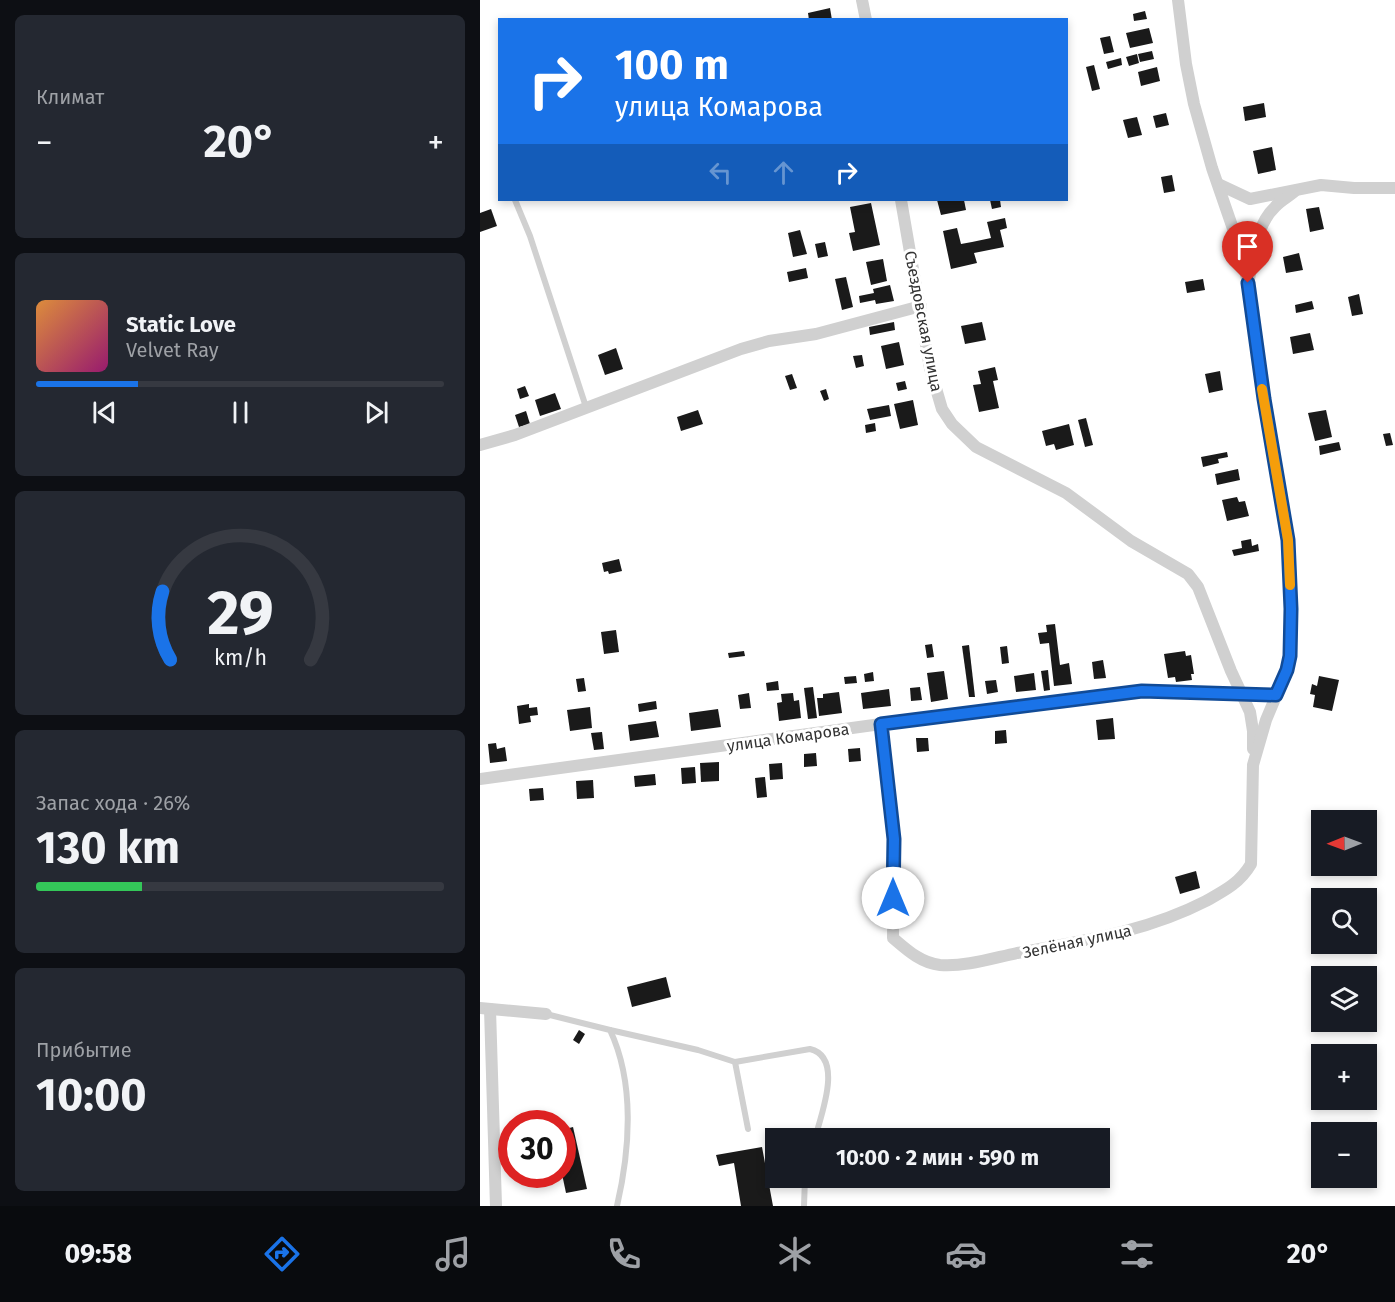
<!DOCTYPE html>
<html lang="ru">
<meta charset="utf-8">
<style>
body{margin:0;font-family:"Fira Sans",sans-serif;background:#242831;color:#f1f3f6;height:100vh;display:flex;flex-direction:column;font-size:22px;white-space:nowrap}
*{box-sizing:border-box;margin:0}
p{font-size:20px;color:#9ea1a6}
.icon{flex:none;width:33px;height:33px;fill:none;stroke:currentColor;stroke-width:2;stroke-linecap:round;stroke-linejoin:round}
.map{position:relative;flex:1;overflow:hidden}
.sheet{display:flex;flex-direction:column;gap:15px;padding:15px;background:#0d0f14;width:480px}
.sheet>*{flex:none}
.top-card{position:absolute;left:18px;top:18px;width:570px;height:183px;border-radius:0px;box-shadow:0 3px 9px #0003;background:#1a73e8;color:#fff;overflow:hidden}
.needle{width:39px;rotate:269deg}
.fabs{position:absolute;left:831px;top:810px;display:grid;gap:12px}
.fabs a{display:grid;place-items:center;width:66px;height:66px;border-radius:0px;background:#171b24;box-shadow:0 3px 9px #0003;font-size:30px}
.speed{position:absolute;left:18px;top:1110px;display:flex;gap:12px;font-size:30px;font-weight:700;text-align:center}
.speed>*{display:grid;place-content:center;width:78px;height:78px;border-radius:50%;background:#171b24;box-shadow:0 3px 9px #0003;line-height:1}
.speed .limit{border:9px solid #d22;background:#fff;color:#111}
.pin{position:absolute;display:grid;place-items:center;width:51px;height:51px;color:#fff;margin:-62px -26px;border-radius:50% 50% 50% 0;rotate:-45deg;box-shadow:0 0 6px #0007}
.pin .icon{rotate:45deg}
.me{position:absolute;width:66px;margin:-33px;rotate:0deg;stroke-linejoin:round;filter:drop-shadow(0 0 4px #0008)}
.turn{display:flex;align-items:center;gap:21px;height:126px;padding:0 18px;font-size:27px}
.turn .icon{width:78px;height:78px;stroke-width:2.5}
.turn b{display:block;font-size:42px;line-height:51px}
.lanes{display:flex;align-items:center;height:57px;padding:0 18px;background:#0003;justify-content:center;gap:30px;direction:ltr}
.lanes .off{opacity:.35}
.big{font-size:45px;font-weight:700;line-height:1.1}
.sheet .widget{flex:1;display:flex;flex-direction:column;justify-content:center;gap:9px;min-width:0;padding:0 21px;border-radius:9px;background:#242831}
.sheet .dial{align-items:center;gap:0}
.dial svg{height:156px;overflow:visible;fill:none;stroke:#363941;stroke-width:7;stroke-linecap:round;text-anchor:middle}
.dial text{fill:#f1f3f6;stroke:none}
.song{display:flex;align-items:center;gap:18px}
.cover{width:72px;height:72px;border-radius:9px;background:linear-gradient(135deg,hsl(30 70% 55%),hsl(320 70% 35%))}
.played{height:6px;border-radius:3px;background:linear-gradient(90deg,#1a73e8 25%,#363941 25%)}
.keys{display:flex;justify-content:space-around;direction:ltr}
.heat{display:flex;justify-content:space-between;align-items:center;font-size:33px;direction:ltr}
.charge{height:9px;border-radius:4px;background:linear-gradient(90deg,#34c759 26%,#363941 0)}
.trip{position:absolute;left:285px;top:1128px;width:345px;height:60px;border-radius:0px;background:#171b24;box-shadow:0 3px 9px #0003;font-weight:700;line-height:60px;text-align:center}
.tab-bar{display:flex;height:96px;justify-content:space-around;align-items:center;background:#090b0e;color:#9ea1a6}
.tab-bar .icon{width:42px;height:42px}
.tab-bar .selected{color:#1a73e8}
.tab-bar b{font-size:27px;color:#f1f3f6}
main{display:flex;flex:1;min-height:0}
.map>svg:first-child{display:block}
.building{fill:#1a1a1a}
.lines{fill:none;stroke-linecap:round;stroke-linejoin:round}
.lane{stroke:#d0d0d0;stroke-width:6}
.street{stroke:#d0d0d0;stroke-width:12}
.route-casing{stroke:#114b97;stroke-width:15}
.route{stroke:#1a73e8;stroke-width:10}
.slow{stroke:#f59e0b;stroke-width:10}
.labels{text-anchor:middle;stroke-width:6;stroke-linejoin:round;paint-order:stroke}
.street-label{font-size:16px;fill:#333;stroke:#fff}
</style>
<main>
<section class="sheet">
<div class="widget"><p>Климат</p>
<div class="heat"><a>−</a><b class="big">20°</b><a>+</a></div>
</div>
<div class="widget">
<div class="song"><i class="cover"></i><div><b>Static Love</b><p>Velvet Ray</p></div></div>
<div class="played"></div>
<div class="keys"><svg class="icon" aria-label="previous" viewBox="0 0 24 24"><path d="M18 5L8 12l10 7zM5 5v14"/></svg><svg class="icon" aria-label="pause" viewBox="0 0 24 24"><path d="M8 5v14M16 5v14"/></svg><svg class="icon" aria-label="next" viewBox="0 0 24 24"><path d="M6 5l10 7-10 7zM19 5v14"/></svg></div>
</div>
<div class="widget dial"><svg viewBox="0 0 100 80">
<path d="M14 69A42 42 0 1 1 86 69"/>
<path d="M14 69A42 42 0 0 1 10 34" stroke="#1a73e8"/>
<text x="50" y="56" font-size="32" font-weight="700">29</text>
<text x="50" y="72" font-size="11">km/h</text>
</svg></div>
<div class="widget"><p>Запас хода · 26%</p><b class="big">130 km</b><div class="charge"></div></div>
<div class="widget"><p>Прибытие</p><b class="big">10:00</b></div>
</section>
<div class="map">
<svg width="915" height="1206" viewBox="0 0 915 1206">
<rect width="100%" height="100%" fill="#fff"/>
<g class="building">
<path d="M350,8L352,20H329L328,13Z"/>
<path d="M665,11L667,19L654,21L653,14Z"/>
<path d="M669,28L673,43L650,48L646,33Z"/>
<path d="M630,36L634,52L624,54L620,38Z"/>
<path d="M672,51L674,59L660,62L658,54Z"/>
<path d="M657,54L659,63L649,66L646,57Z"/>
<path d="M641,58L642,65L628,69L626,62Z"/>
<path d="M614,65L620,89L612,91L606,67Z"/>
<path d="M677,67L680,81L661,86L658,72Z"/>
<path d="M784,103L786,117L765,121L763,107Z"/>
<path d="M686,113L689,125L676,128L673,116Z"/>
<path d="M657,117L662,135L648,138L643,120Z"/>
<path d="M792,147L796,170L778,174L773,151Z"/>
<path d="M692,175L695,191L684,193L681,177Z"/>
<path d="M457,200H484L486,210L461,215Z"/>
<path d="M510,200H520L521,207L512,209Z"/>
<path d="M391,203L400,245L373,251L369,233L375,232L370,207Z"/>
<path d="M839,207L844,229L830,232L826,209Z"/>
<path d="M11,209L17,226L0,232V213Z"/>
<path d="M525,218L527,228L520,230L524,247L494,253L497,263L471,269L463,231L477,228L481,244L492,242L511,238L507,222Z"/>
<path d="M320,230L327,254L313,257L308,233Z"/>
<path d="M345,242L348,256L338,258L335,244Z"/>
<path d="M819,253L823,270L806,273L803,257Z"/>
<path d="M403,259L407,281L391,285L386,262Z"/>
<path d="M326,268L328,278L309,282L307,272Z"/>
<path d="M366,277L373,307L362,310L355,279Z"/>
<path d="M723,279L725,290L707,293L705,282Z"/>
<path d="M410,285L414,301L396,304L395,300L380,303L379,296L394,293L393,289Z"/>
<path d="M879,294L883,314L872,316L868,297Z"/>
<path d="M832,301L834,309L816,313L815,305Z"/>
<path d="M414,322L415,330L390,335L389,327Z"/>
<path d="M502,322L506,340L485,344L481,326Z"/>
<path d="M830,333L834,350L813,354L810,337Z"/>
<path d="M419,342L424,365L406,369L401,346Z"/>
<path d="M136,348L143,369L125,375L118,355Z"/>
<path d="M382,355L384,366L376,368L373,356Z"/>
<path d="M515,367L518,380L513,381L519,408L499,412L493,385L501,384L498,371Z"/>
<path d="M740,371L743,390L729,393L725,374Z"/>
<path d="M312,374L317,388L310,390L305,376Z"/>
<path d="M425,381L427,389L418,391L416,383Z"/>
<path d="M45,386L49,396L40,399L37,389Z"/>
<path d="M346,389L349,399L344,401L340,391Z"/>
<path d="M75,393L81,409L60,416L55,400Z"/>
<path d="M433,400L438,425L420,429L414,404Z"/>
<path d="M409,405L411,416L390,420L387,409Z"/>
<path d="M218,410L223,424L201,431L197,417Z"/>
<path d="M846,410L852,437L835,441L828,413Z"/>
<path d="M46,411L50,424L39,427L35,415Z"/>
<path d="M606,418L613,445L605,447L598,420Z"/>
<path d="M395,423L396,431L386,433L385,425Z"/>
<path d="M589,424L594,445L576,450L574,444L566,446L562,431Z"/>
<path d="M910,433L913,445L906,446L903,434Z"/>
<path d="M859,442L861,450L840,455L839,446Z"/>
<path d="M747,452L748,457L738,459L739,463L723,467L721,457Z"/>
<path d="M758,469L760,480L737,485L735,474Z"/>
<path d="M757,497L759,502L765,501L769,516L747,521L742,500Z"/>
<path d="M771,539L772,546L778,544L779,551L754,556L752,550L762,548L761,541Z"/>
<path d="M139,559L142,571L129,574L128,571L124,572L122,563Z"/>
<path d="M575,624L580,665L589,663L592,684L574,686L569,643L560,644L558,633L567,632L566,625Z"/>
<path d="M136,630L139,652L124,654L121,632Z"/>
<path d="M452,644L454,657L447,658L445,645Z"/>
<path d="M489,645L495,697H489L482,646Z"/>
<path d="M527,646L529,663L522,664L520,647Z"/>
<path d="M264,651L265,656L249,658L248,653Z"/>
<path d="M705,651L706,656L711,655L714,674H711L712,680L696,682L695,677L688,678L684,654Z"/>
<path d="M623,660L626,678L614,679L612,662Z"/>
<path d="M568,670L570,690L564,691L561,671Z"/>
<path d="M464,671L468,699L451,702L447,673Z"/>
<path d="M393,672L394,681L385,682L384,674Z"/>
<path d="M554,673L556,690L536,692L534,676Z"/>
<path d="M376,676L377,683L365,684L364,677Z"/>
<path d="M839,676L859,680L852,711L833,707L835,695L830,694L832,684L837,686Z"/>
<path d="M104,678L106,691L98,692L96,679Z"/>
<path d="M516,680L518,692L507,694L505,681Z"/>
<path d="M298,681L299,690L287,691L286,683Z"/>
<path d="M333,687L337,718L328,719L324,688Z"/>
<path d="M440,687L442,700L431,701L430,688Z"/>
<path d="M409,689L411,706L383,709L381,693Z"/>
<path d="M359,692L362,713L339,716L337,698H343V694Z"/>
<path d="M269,693L271,708L260,709L258,695Z"/>
<path d="M313,693L314,701L319,700L321,718L299,721L297,703L302,702L301,694Z"/>
<path d="M176,701L177,709L159,712L158,704Z"/>
<path d="M49,704V708L57,707L58,715L50,716L51,722L39,724L37,706Z"/>
<path d="M110,707L112,728L90,731L87,710Z"/>
<path d="M238,709L241,727L211,731L209,713Z"/>
<path d="M633,718L635,739L618,740L616,720Z"/>
<path d="M176,721L179,737L150,741L148,725Z"/>
<path d="M526,730L527,743L515,744V731Z"/>
<path d="M122,732L124,749L114,750L111,733Z"/>
<path d="M436,738H448L449,751L437,752Z"/>
<path d="M16,743L17,749L25,747L27,761L10,763L8,744Z"/>
<path d="M380,748L381,761L369,762L368,749Z"/>
<path d="M336,753L337,766L324,767V754Z"/>
<path d="M239,762V781L221,782L220,763Z"/>
<path d="M302,763L303,779L290,780L289,764Z"/>
<path d="M215,767L216,783L202,784L201,768Z"/>
<path d="M175,774L176,785L155,787L154,776Z"/>
<path d="M285,777L287,797L277,798L275,778Z"/>
<path d="M113,780L114,798L97,799L96,781Z"/>
<path d="M63,788L64,800L50,801L49,789Z"/>
<path d="M716,871L720,888L700,894L695,877Z"/>
<path d="M186,977L191,997L152,1007L147,987Z"/>
<path d="M99,1030L105,1034L99,1044L93,1040Z"/>
<path d="M93,1127L107,1189L86,1193L82,1174V1130Z"/>
<path d="M282,1147L293,1206H261L254,1163L239,1166L236,1155Z"/>
</g>
<g class="lines">
<g class="lane">
<path d="M35,200L50,236L106,407"/>
<path d="M66,1014L130,1030C155,1083 150,1150 137,1206"/>
<path d="M130,1030L218,1050L255,1062L330,1049C364,1057 341,1115 335,1138"/>
<path d="M255,1062L268,1129"/>
<path d="M324,1206L325,1178"/>
</g>
<g class="street">
<path d="M382,0L386,20"/>
<path d="M738,184L770,199L841,185L874,188H915"/>
<path d="M421,200L450,368L462,409L472,424L496,447L586,493L651,541L708,574L718,587L751,671L770,712L773,731V749"/>
<path d="M769,279C774,255 776,225 795,207C800,201 808,197 814,192"/>
<path d="M0,445L35,435L261,349L289,341L336,334L441,306"/>
<path d="M401,724L414,839L413,938C427,950 441,963 460,965C485,967 513,958 537,953C602,941 666,932 726,901C744,891 760,883 771,864L773,765L786,720L807,670L810,656L811,610L808,540L784,399L768,283L760,249L732,168L714,104L706,64L698,0"/>
<path d="M0,779L401,724L662,691L796,695"/>
<path d="M0,1008L66,1014"/>
<path d="M10,1009L16,1206"/>
</g>
</g>
<g class="lines">
<defs>
<path id="route" d="M413,898L414,839L401,724L662,691L796,695L807,670L810,656L811,609L808,540L784,399L768,283"/>
</defs>
<use href="#route" class="route-casing"/>
<use href="#route" class="route"/>
<path class="slow" d="M782,389L808,540L810,585"/>
</g>
<g class="labels">
<g class="street-label">
<text transform="translate(444 321) rotate(79)" y="6">Съездовская улица</text>
<text transform="translate(308 737) rotate(-8)" y="6">улица Комарова</text>
<text transform="translate(597 941) rotate(-12)" y="6">Зелёная улица</text>
</g>
</g>
</svg>
<div class="fabs">
<a><svg class="needle" viewBox="-14 -14 28 28"><path d="M0-13l5 13h-10z" fill="#e53935"/><path d="M0 13l5-13h-10z" fill="#9ea1a6"/></svg></a>
<a><svg class="icon" aria-label="search" viewBox="0 0 24 24"><circle cx="10" cy="10" r="6"/><path d="M15 15l6 6"/></svg></a>
<a><svg class="icon" aria-label="layers" viewBox="0 0 24 24"><path d="M12 4l9 5-9 5-9-5zM3 14l9 5 9-5"/></svg></a>
<a>+</a>
<a>−</a>
</div>
<div class="speed"><div class="limit">30</div></div>
<div class="pin" style="left:768px;top:283px;background:#d93025"><svg class="icon" aria-label="arrive" viewBox="0 0 24 24"><path d="M6 21V4h12l-3 4 3 4H6"/></svg></div>
<svg class="me" style="left:413px;top:898px" viewBox="-20 -20 40 40"><circle r="19" fill="#fff"/><path d="M0-13L10 11 0 6-10 11z" fill="#1a73e8"/></svg>
<div class="trip">10:00 · 2 мин · 590 m</div>
<div class="top-card">
<div class="turn"><svg class="icon" aria-label="right" viewBox="0 0 24 24"><path d="M7 20v-9h11M14 6l5 5-5 5"/></svg><div><b>100 m</b>улица Комарова</div></div>
<div class="lanes"><svg class="icon off" aria-label="left" viewBox="0 0 24 24"><path d="M17 20v-9H6M10 6l-5 5 5 5"/></svg><svg class="icon off" aria-label="ahead" viewBox="0 0 24 24"><path d="M12 20V5M6 11l6-6 6 6"/></svg><svg class="icon" aria-label="right" viewBox="0 0 24 24"><path d="M7 20v-9h11M14 6l5 5-5 5"/></svg></div>
</div>
</div>
</main>
<nav class="tab-bar">
<b>09:58</b>
<svg class="icon selected" aria-label="directions" viewBox="0 0 24 24"><path d="M12 3l9 9-9 9-9-9zM9 14v-3h6M13 9l2 2-2 2"/></svg>
<svg class="icon" aria-label="music" viewBox="0 0 24 24"><path d="M9 18V5l10-2v13"/><circle cx="6" cy="18" r="3"/><circle cx="16" cy="16" r="3"/></svg>
<svg class="icon" aria-label="phone" viewBox="0 0 24 24"><path d="M5 4h4l2 5-3 2q2 4 5 5l2-3 5 2v4C11 20 4 13 5 4z"/></svg>
<svg class="icon" aria-label="climate" viewBox="0 0 24 24"><path d="M12 3v18M4 7l16 10M4 17L20 7"/></svg>
<svg class="icon" aria-label="car" viewBox="0 0 24 24"><path d="M5 17H2v-5l4-1 3-4h7l3 4 3 1v5h-3M9 17h6M6 11h13"/><circle cx="7" cy="17" r="2"/><circle cx="17" cy="17" r="2"/></svg>
<svg class="icon" aria-label="filters" viewBox="0 0 24 24"><path d="M4 7h16M4 17h16"/><circle cx="9" cy="7" r="2"/><circle cx="15" cy="17" r="2"/></svg>
<b>20°</b>
</nav>
